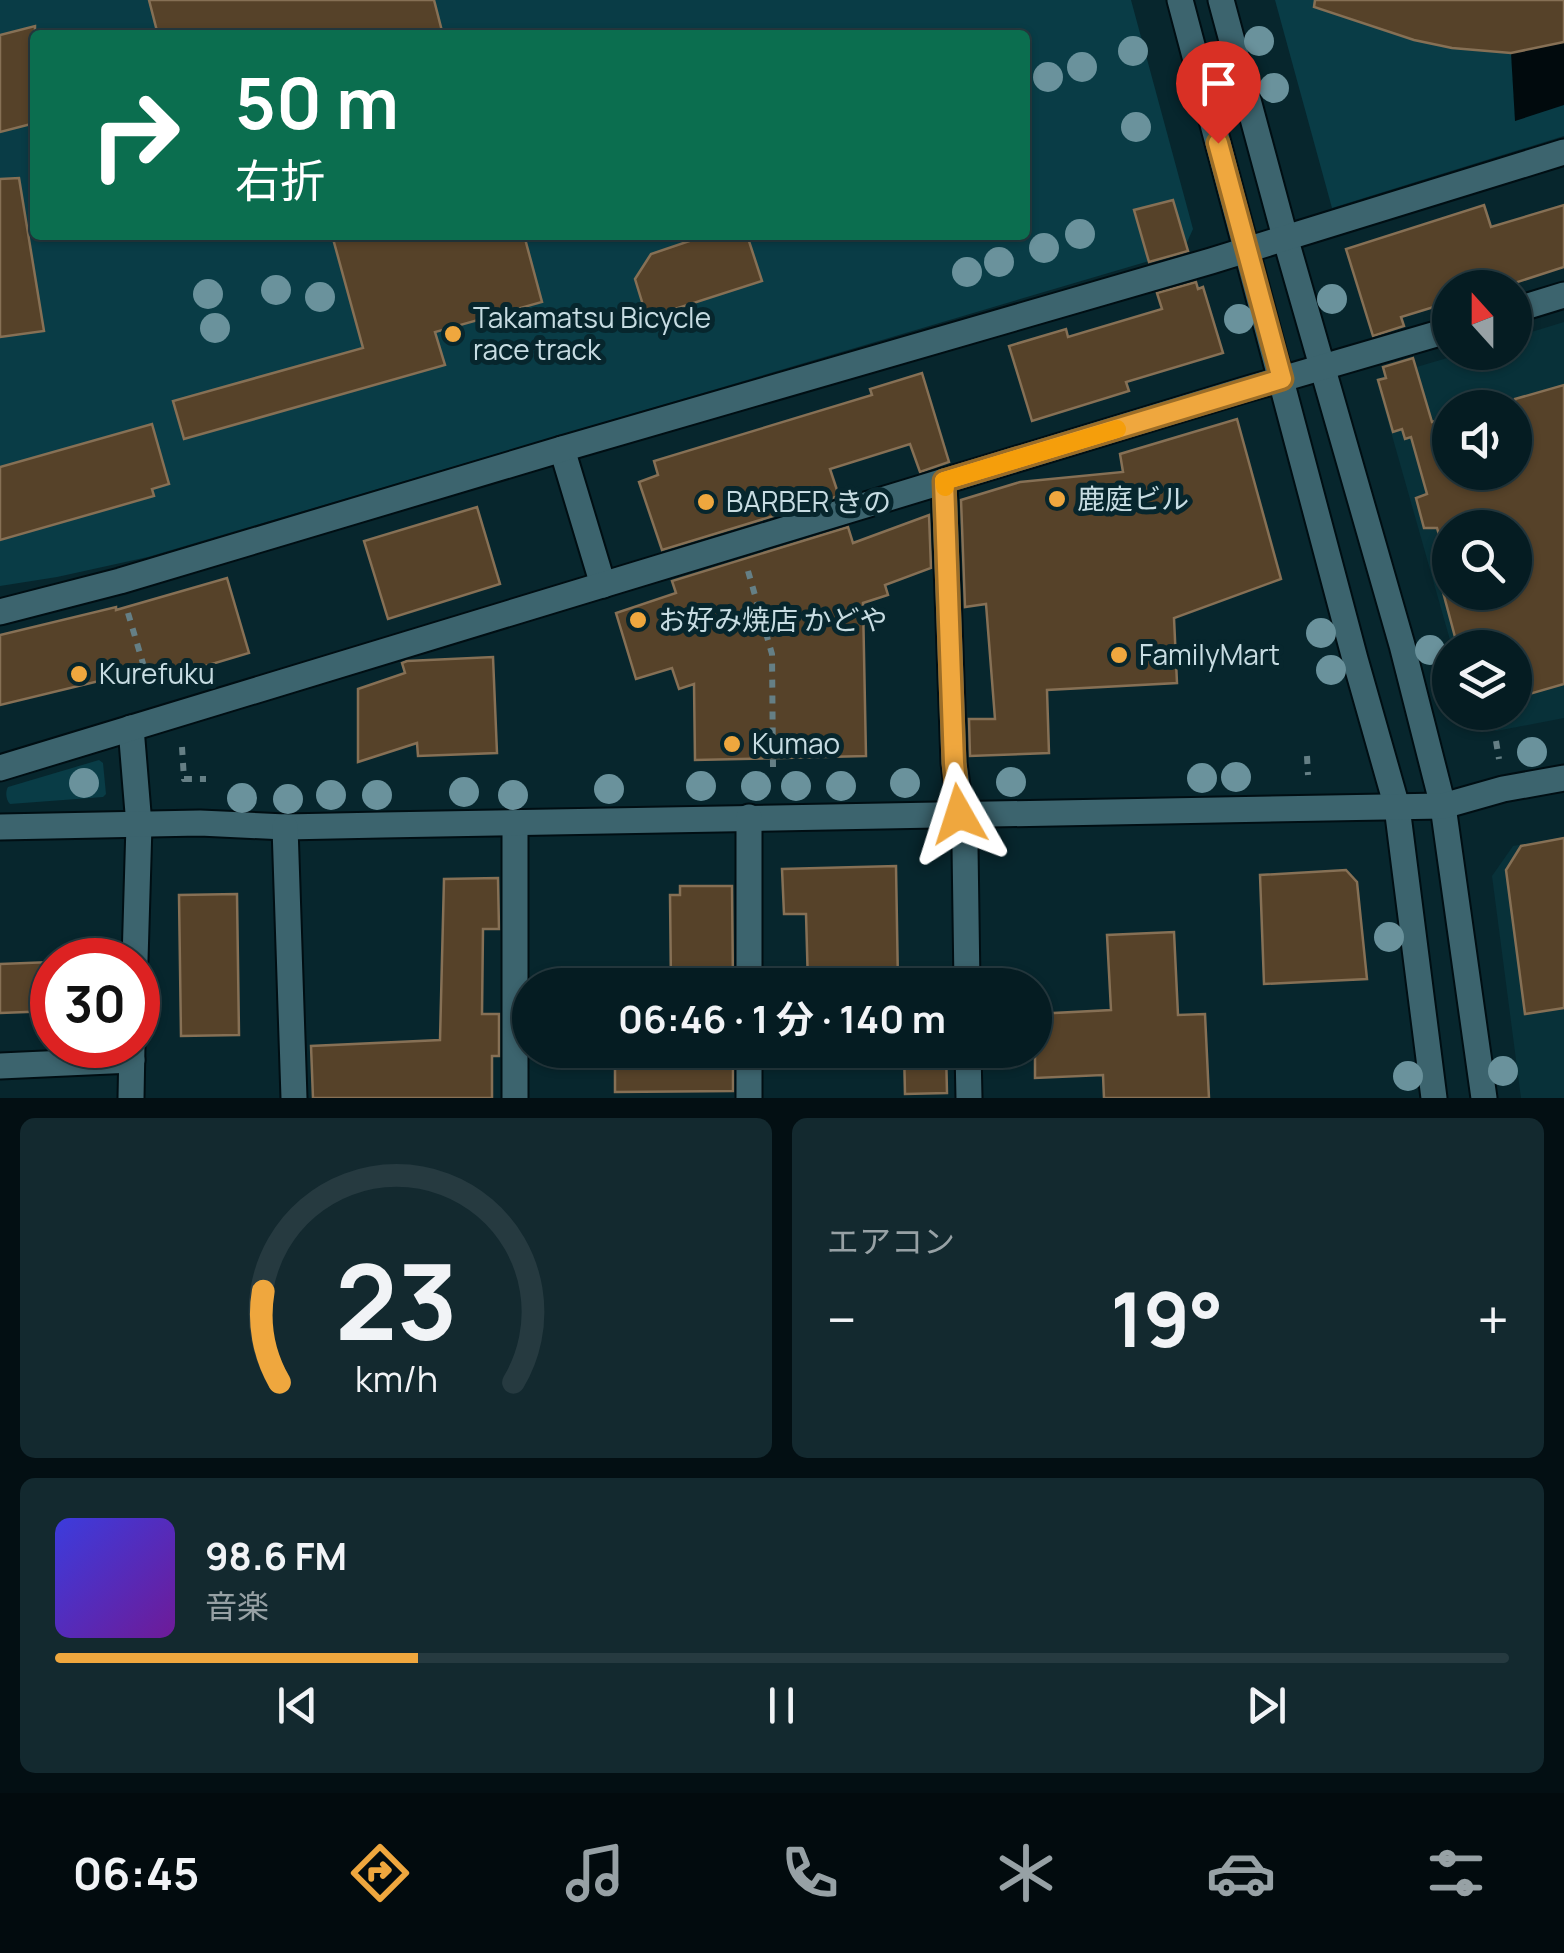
<!DOCTYPE html>
<html lang="ja">
<meta charset="utf-8">
<style>
body{margin:0;font-family:Manrope,"Noto Sans JP",sans-serif;background:#13292f;color:#f1f3f6;height:100vh;display:flex;flex-direction:column;font-size:38px;white-space:nowrap}
*{box-sizing:border-box;margin:0}
p{font-size:32px;color:#97a1a5}
.icon{flex:none;width:55px;height:55px;fill:none;stroke:currentColor;stroke-width:2;stroke-linecap:round;stroke-linejoin:round}
.map{position:relative;height:1098px;overflow:hidden}
.sheet{display:flex;flex-direction:column;gap:20px;padding:20px;background:#030f13;flex:1}
.sheet>*{flex:none}
.guide{position:absolute;left:30px;top:30px;width:1000px;height:210px;border-radius:10px;box-shadow:0 2px 8px #0004,0 0 0 2px #263a40;background:#0b6e4f;color:#fff;overflow:hidden}
.needle{width:65px;rotate:339deg}
.controls{position:absolute;left:1432px;top:270px;display:grid;gap:20px}
.controls a{display:grid;place-items:center;width:100px;height:100px;border-radius:50%;background:#051c22;box-shadow:0 2px 8px #0004,0 0 0 2px #263a40;font-size:50px}
.speed{position:absolute;left:30px;top:938px;display:flex;gap:20px;font-size:50px;font-weight:700;text-align:center}
.speed>*{display:grid;place-content:center;width:130px;height:130px;border-radius:50%;background:#051c22;box-shadow:0 2px 8px #0004,0 0 0 2px #263a40;line-height:1}
.speed .limit{border:15px solid #d22;background:#fff;color:#111}
.pin{position:absolute;display:grid;place-items:center;width:85px;height:85px;color:#fff;margin:-102px -42px;border-radius:50% 50% 50% 0;rotate:-45deg;box-shadow:0 0 10px #0007}
.pin .icon{rotate:45deg}
.me{position:absolute;width:110px;margin:-55px;rotate:354deg;stroke-linejoin:round;filter:drop-shadow(0 0 8px #0008)}
.turn{display:flex;align-items:center;gap:35px;height:210px;padding:0 40px;font-size:45px}
.turn .icon{width:130px;height:130px;stroke-width:2.5}
.turn b{display:block;font-size:70px;line-height:85px}
.big{font-size:75px;font-weight:700;line-height:1.1}
.sheet .widget{flex:1;display:flex;flex-direction:column;justify-content:center;gap:15px;min-width:0;padding:0 35px;border-radius:15px;background:#13292f}
.sheet .dial{align-items:center;gap:0}
.dial svg{height:260px;overflow:visible;fill:none;stroke:#263a40;stroke-width:7;stroke-linecap:round;text-anchor:middle}
.dial text{fill:#f1f3f6;stroke:none}
.song{display:flex;align-items:center;gap:30px}
.cover{width:120px;height:120px;border-radius:15px;background:linear-gradient(135deg,hsl(240 70% 55%),hsl(280 70% 35%))}
.played{height:10px;border-radius:5px;background:linear-gradient(90deg,#efa73e 25%,#263a40 25%)}
.keys{display:flex;justify-content:space-around;direction:ltr}
.heat{display:flex;justify-content:space-between;align-items:center;font-size:55px;direction:ltr}
.sheet .tiles{flex:1;display:grid;gap:20px;grid-template-columns:1fr 1fr}
.widget:last-child{grid-column:span 2}
.trip{position:absolute;left:512px;top:968px;width:540px;height:100px;border-radius:50px;background:#051c22;box-shadow:0 2px 8px #0004,0 0 0 2px #263a40;font-weight:700;line-height:100px;text-align:center}
.tab-bar{display:flex;height:160px;justify-content:space-around;align-items:center;background:#020b0e;color:#97a1a5}
.tab-bar .icon{width:70px;height:70px}
.tab-bar .selected{color:#efa73e}
.tab-bar b{font-size:45px;color:#f1f3f6}
.map>svg:first-child{display:block}
.built{fill:#083139;fill-rule:evenodd}
.green{fill:#093c46;fill-rule:evenodd}
.water{fill:#010a0d}
.building{fill:#564229;stroke:#867055;stroke-width:2.5}
.lines{fill:none;stroke-linecap:round;stroke-linejoin:round}
.minor-casing{stroke:#000e13;stroke-width:29}
.path{stroke:#657f85;stroke-width:6;stroke-dasharray:8 8;stroke-linecap:butt}
.minor{stroke:#3c646e;stroke-width:25}
.tree{fill:#6a929c}
.route-casing{stroke:#9b6d28;stroke-width:25}
.route{stroke:#efa73e;stroke-width:18}
.slow{stroke:#f59e0b;stroke-width:18}
.poi-dot{fill:#efa73e;stroke:#07262d;stroke-width:4}
.labels{text-anchor:middle;stroke-width:10;stroke-linejoin:round;paint-order:stroke}
.poi-label{font-size:28px;fill:#c7dce2;stroke:#07262d;text-anchor:start}
</style>
<div class="map">
<svg width="1564" height="1098" viewBox="0 0 1564 1098">
<rect width="100%" height="100%" fill="#07262d"/>
<g class="built">
<path d="M1564,322V718L1496,731L1471,713L1515,712V648L1452,647L1376,379L1464,353L1515,352V337ZM1450,408H1515V472H1450ZM1450,528H1515V592H1450Z"/>
<path d="M1564,837V1098H1521L1492,876L1513,846Z"/>
</g>
<g class="green">
<path d="M0,0H1131L1193,229L1183,251L148,557L57,577L0,586ZM35,35H1025V235H35Z"/>
<path d="M1275,0H1564V136L1332,208Z"/>
<path d="M99,760L103,763L106,794L103,797L10,804C6,800 5,792 8,787Z"/>
</g>
<path class="water" d="M1564,41V105L1515,121L1511,53Z"/>
<g class="building">
<path d="M149,0H434L443,35H158Z"/>
<path d="M1315,0H1564V42L1511,53L1452,48L1414,40L1314,7Z"/>
<path d="M35,26V123L0,132V35Z"/>
<path d="M19,178L44,331L0,337V179Z"/>
<path d="M1173,200L1188,251L1149,262L1134,210Z"/>
<path d="M1484,205L1491,227L1564,205V267L1499,288H1450V302L1401,317L1404,326L1373,336L1346,249Z"/>
<path d="M332,235H524L542,302L435,332L445,365L184,439L173,401L363,348Z"/>
<path d="M707,235H747L762,281L647,318L635,279L651,254Z"/>
<path d="M1196,282L1198,289L1203,287L1223,353L1126,382L1129,391L1032,421L1009,346L1066,329L1068,337L1162,309L1157,293Z"/>
<path d="M1413,358L1432,422L1450,417V472H1515V399L1564,385V684L1515,698V648H1458L1443,592H1515V528H1450V536L1440,538L1437,528H1424L1416,498L1427,494L1411,437L1405,439L1402,429L1393,432L1378,380L1386,378L1383,367Z"/>
<path d="M922,373L949,462L920,472L910,444L830,469L839,496L662,550L639,482L658,475L654,461L872,395L870,389Z"/>
<path d="M1237,419L1281,579L1174,618L1177,683L1047,690L1049,753L970,756L969,719H995L986,604L965,607L961,500L1020,482L1123,472L1120,454Z"/>
<path d="M152,424L169,484L152,489L154,496L0,540V467Z"/>
<path d="M477,507L500,584L388,619L364,541Z"/>
<path d="M929,515L931,568L885,585L888,595L863,603L866,756L695,760L694,684L679,689L672,668L636,679L616,613L676,593L672,581L848,527L853,543Z"/>
<path d="M227,578L249,653L165,678L161,666L0,705V635L116,607V610Z"/>
<path d="M493,657L497,753L418,756L417,743L358,762V689L405,673L402,663L407,661Z"/>
<path d="M1564,838V1008L1525,1014L1506,870L1521,846Z"/>
<path d="M896,866L898,984L808,985L806,914H784L782,869Z"/>
<path d="M1346,870L1357,882L1367,979L1264,984L1260,875Z"/>
<path d="M498,878L499,929H483L482,1014H499V1056H492V1098H313L311,1046L440,1040L444,879Z"/>
<path d="M680,886H732L733,985H671L670,895H680Z"/>
<path d="M237,894L239,1035L181,1036L179,895Z"/>
<path d="M1174,932L1178,1015L1205,1014L1209,1098H1104L1103,1075L1035,1078V1014L1111,1010L1107,935Z"/>
<path d="M52,962V1011L0,1013V964Z"/>
<path d="M615,1050H733V1091L615,1092Z"/>
<path d="M904,1050H946L947,1093L905,1094Z"/>
</g>
<g class="lines">
<defs>
<g id="minor">
<path d="M1180,0L1355,659L1397,807L1434,1098"/>
<path d="M1221,0L1285,237L1402,645L1443,806L1484,1098"/>
<path d="M1515,310L1564,295"/>
<path d="M562,449L603,585"/>
<path d="M944,481L954,763L965,847L967,985"/>
<path d="M0,612L120,581L562,449L1211,261L1564,152"/>
<path d="M131,728L139,825L135,960"/>
<path d="M0,768L1244,390L1450,330"/>
<path d="M515,823V1098"/>
<path d="M0,827L200,823L285,827L382,825L1443,806L1503,789L1564,778"/>
<path d="M285,827L294,1098"/>
<path d="M749,985V817"/>
<path d="M749,1050V1098"/>
<path d="M968,1050L969,1098"/>
<path d="M0,1066L132,1060"/>
<path d="M131,1098L132,1045"/>
</g>
</defs>
<use href="#minor" class="minor-casing"/>
<g class="path">
<path d="M748,571L772,654L773,767"/>
<path d="M128,613L150,687"/>
<path d="M1496,741L1499,759"/>
<path d="M182,747L184,779H206"/>
<path d="M1307,756L1308,775"/>
</g>
<use href="#minor" class="minor"/>
</g>
<g class="tree">
<circle cx="1259" cy="41" r="15"/>
<circle cx="1133" cy="51" r="15"/>
<circle cx="1082" cy="67" r="15"/>
<circle cx="1048" cy="77" r="15"/>
<circle cx="1274" cy="88" r="15"/>
<circle cx="1136" cy="127" r="15"/>
<circle cx="1080" cy="234" r="15"/>
<circle cx="1044" cy="248" r="15"/>
<circle cx="999" cy="262" r="15"/>
<circle cx="967" cy="272" r="15"/>
<circle cx="276" cy="290" r="15"/>
<circle cx="208" cy="294" r="15"/>
<circle cx="320" cy="297" r="15"/>
<circle cx="1332" cy="299" r="15"/>
<circle cx="1239" cy="319" r="15"/>
<circle cx="215" cy="328" r="15"/>
<circle cx="1321" cy="633" r="15"/>
<circle cx="1430" cy="650" r="15"/>
<circle cx="1331" cy="670" r="15"/>
<circle cx="1532" cy="752" r="15"/>
<circle cx="1236" cy="777" r="15"/>
<circle cx="1202" cy="778" r="15"/>
<circle cx="1011" cy="782" r="15"/>
<circle cx="84" cy="783" r="15"/>
<circle cx="905" cy="783" r="15"/>
<circle cx="701" cy="786" r="15"/>
<circle cx="756" cy="786" r="15"/>
<circle cx="796" cy="786" r="15"/>
<circle cx="841" cy="786" r="15"/>
<circle cx="609" cy="789" r="15"/>
<circle cx="464" cy="792" r="15"/>
<circle cx="331" cy="795" r="15"/>
<circle cx="377" cy="795" r="15"/>
<circle cx="513" cy="795" r="15"/>
<circle cx="242" cy="798" r="15"/>
<circle cx="288" cy="799" r="15"/>
<circle cx="1389" cy="937" r="15"/>
<circle cx="1503" cy="1071" r="15"/>
<circle cx="1408" cy="1076" r="15"/>
</g>
<g class="lines">
<defs>
<path id="route" d="M959,814L954,763L944,481L1282,379L1218,143"/>
</defs>
<use href="#route" class="route-casing"/>
<use href="#route" class="route"/>
<path class="slow" d="M945,487L944,481L1117,429"/>
</g>
<g class="poi-dot">
<circle cx="453" cy="334" r="10"/>
<circle cx="1057" cy="499" r="10"/>
<circle cx="706" cy="502" r="10"/>
<circle cx="638" cy="620" r="10"/>
<circle cx="1119" cy="655" r="10"/>
<circle cx="79" cy="674" r="10"/>
<circle cx="732" cy="744" r="10"/>
</g>
<g class="labels">
<g class="poi-label">
<text x="473" y="328">Takamatsu Bicycle<tspan x="473" dy="32">race track</tspan></text>
<text x="1077" y="509">鹿庭ビル</text>
<text x="726" y="512">BARBER きの</text>
<text x="658" y="630">お好み焼店 かどや</text>
<text x="1139" y="665">FamilyMart</text>
<text x="99" y="684">Kurefuku</text>
<text x="752" y="754">Kumao</text>
</g>
</g>
</svg>
<div class="controls">
<a><svg class="needle" viewBox="-14 -14 28 28"><path d="M0-13l5 13h-10z" fill="#e53935"/><path d="M0 13l5-13h-10z" fill="#97a1a5"/></svg></a>
<a><svg class="icon" aria-label="sound" viewBox="0 0 24 24"><path d="M4 9h4l5-4v14l-5-4H4zM17 9q2 3 0 6"/></svg></a>
<a><svg class="icon" aria-label="search" viewBox="0 0 24 24"><circle cx="10" cy="10" r="6"/><path d="M15 15l6 6"/></svg></a>
<a><svg class="icon" aria-label="layers" viewBox="0 0 24 24"><path d="M12 4l9 5-9 5-9-5zM3 14l9 5 9-5"/></svg></a>
</div>
<div class="speed"><div class="limit">30</div></div>
<div class="pin" style="left:1218px;top:143px;background:#d93025"><svg class="icon" aria-label="arrive" viewBox="0 0 24 24"><path d="M6 21V4h12l-3 4 3 4H6"/></svg></div>
<svg class="me" style="left:959px;top:814px" viewBox="-20 -20 40 40"><path d="M0-17L14 15 0 8-14 15z" fill="#efa73e" stroke="#fff" stroke-width="4"/></svg>
<div class="trip">06:46 · 1 分 · 140 m</div>
<div class="guide">
<div class="turn"><svg class="icon" aria-label="right" viewBox="0 0 24 24"><path d="M7 20v-9h11M14 6l5 5-5 5"/></svg><div><b>50 m</b>右折</div></div>
</div>
</div>
<section class="sheet">
<div class="tiles">
<div class="widget dial"><svg viewBox="0 0 100 80">
<path d="M14 69A42 42 0 1 1 86 69"/>
<path d="M14 69A42 42 0 0 1 9 41" stroke="#efa73e"/>
<text x="50" y="56" font-size="32" font-weight="700">23</text>
<text x="50" y="72" font-size="11">km/h</text>
</svg></div>
<div class="widget"><p>エアコン</p>
<div class="heat"><a>−</a><b class="big">19°</b><a>+</a></div>
</div>
<div class="widget">
<div class="song"><i class="cover"></i><div><b>98.6 FM</b><p>音楽</p></div></div>
<div class="played"></div>
<div class="keys"><svg class="icon" aria-label="previous" viewBox="0 0 24 24"><path d="M18 5L8 12l10 7zM5 5v14"/></svg><svg class="icon" aria-label="pause" viewBox="0 0 24 24"><path d="M8 5v14M16 5v14"/></svg><svg class="icon" aria-label="next" viewBox="0 0 24 24"><path d="M6 5l10 7-10 7zM19 5v14"/></svg></div>
</div>
</div>
</section>
<nav class="tab-bar">
<b>06:45</b>
<svg class="icon selected" aria-label="directions" viewBox="0 0 24 24"><path d="M12 3l9 9-9 9-9-9zM9 14v-3h6M13 9l2 2-2 2"/></svg>
<svg class="icon" aria-label="music" viewBox="0 0 24 24"><path d="M9 18V5l10-2v13"/><circle cx="6" cy="18" r="3"/><circle cx="16" cy="16" r="3"/></svg>
<svg class="icon" aria-label="phone" viewBox="0 0 24 24"><path d="M5 4h4l2 5-3 2q2 4 5 5l2-3 5 2v4C11 20 4 13 5 4z"/></svg>
<svg class="icon" aria-label="climate" viewBox="0 0 24 24"><path d="M12 3v18M4 7l16 10M4 17L20 7"/></svg>
<svg class="icon" aria-label="car" viewBox="0 0 24 24"><path d="M5 17H2v-5l4-1 3-4h7l3 4 3 1v5h-3M9 17h6M6 11h13"/><circle cx="7" cy="17" r="2"/><circle cx="17" cy="17" r="2"/></svg>
<svg class="icon" aria-label="filters" viewBox="0 0 24 24"><path d="M4 7h16M4 17h16"/><circle cx="9" cy="7" r="2"/><circle cx="15" cy="17" r="2"/></svg>
</nav>
